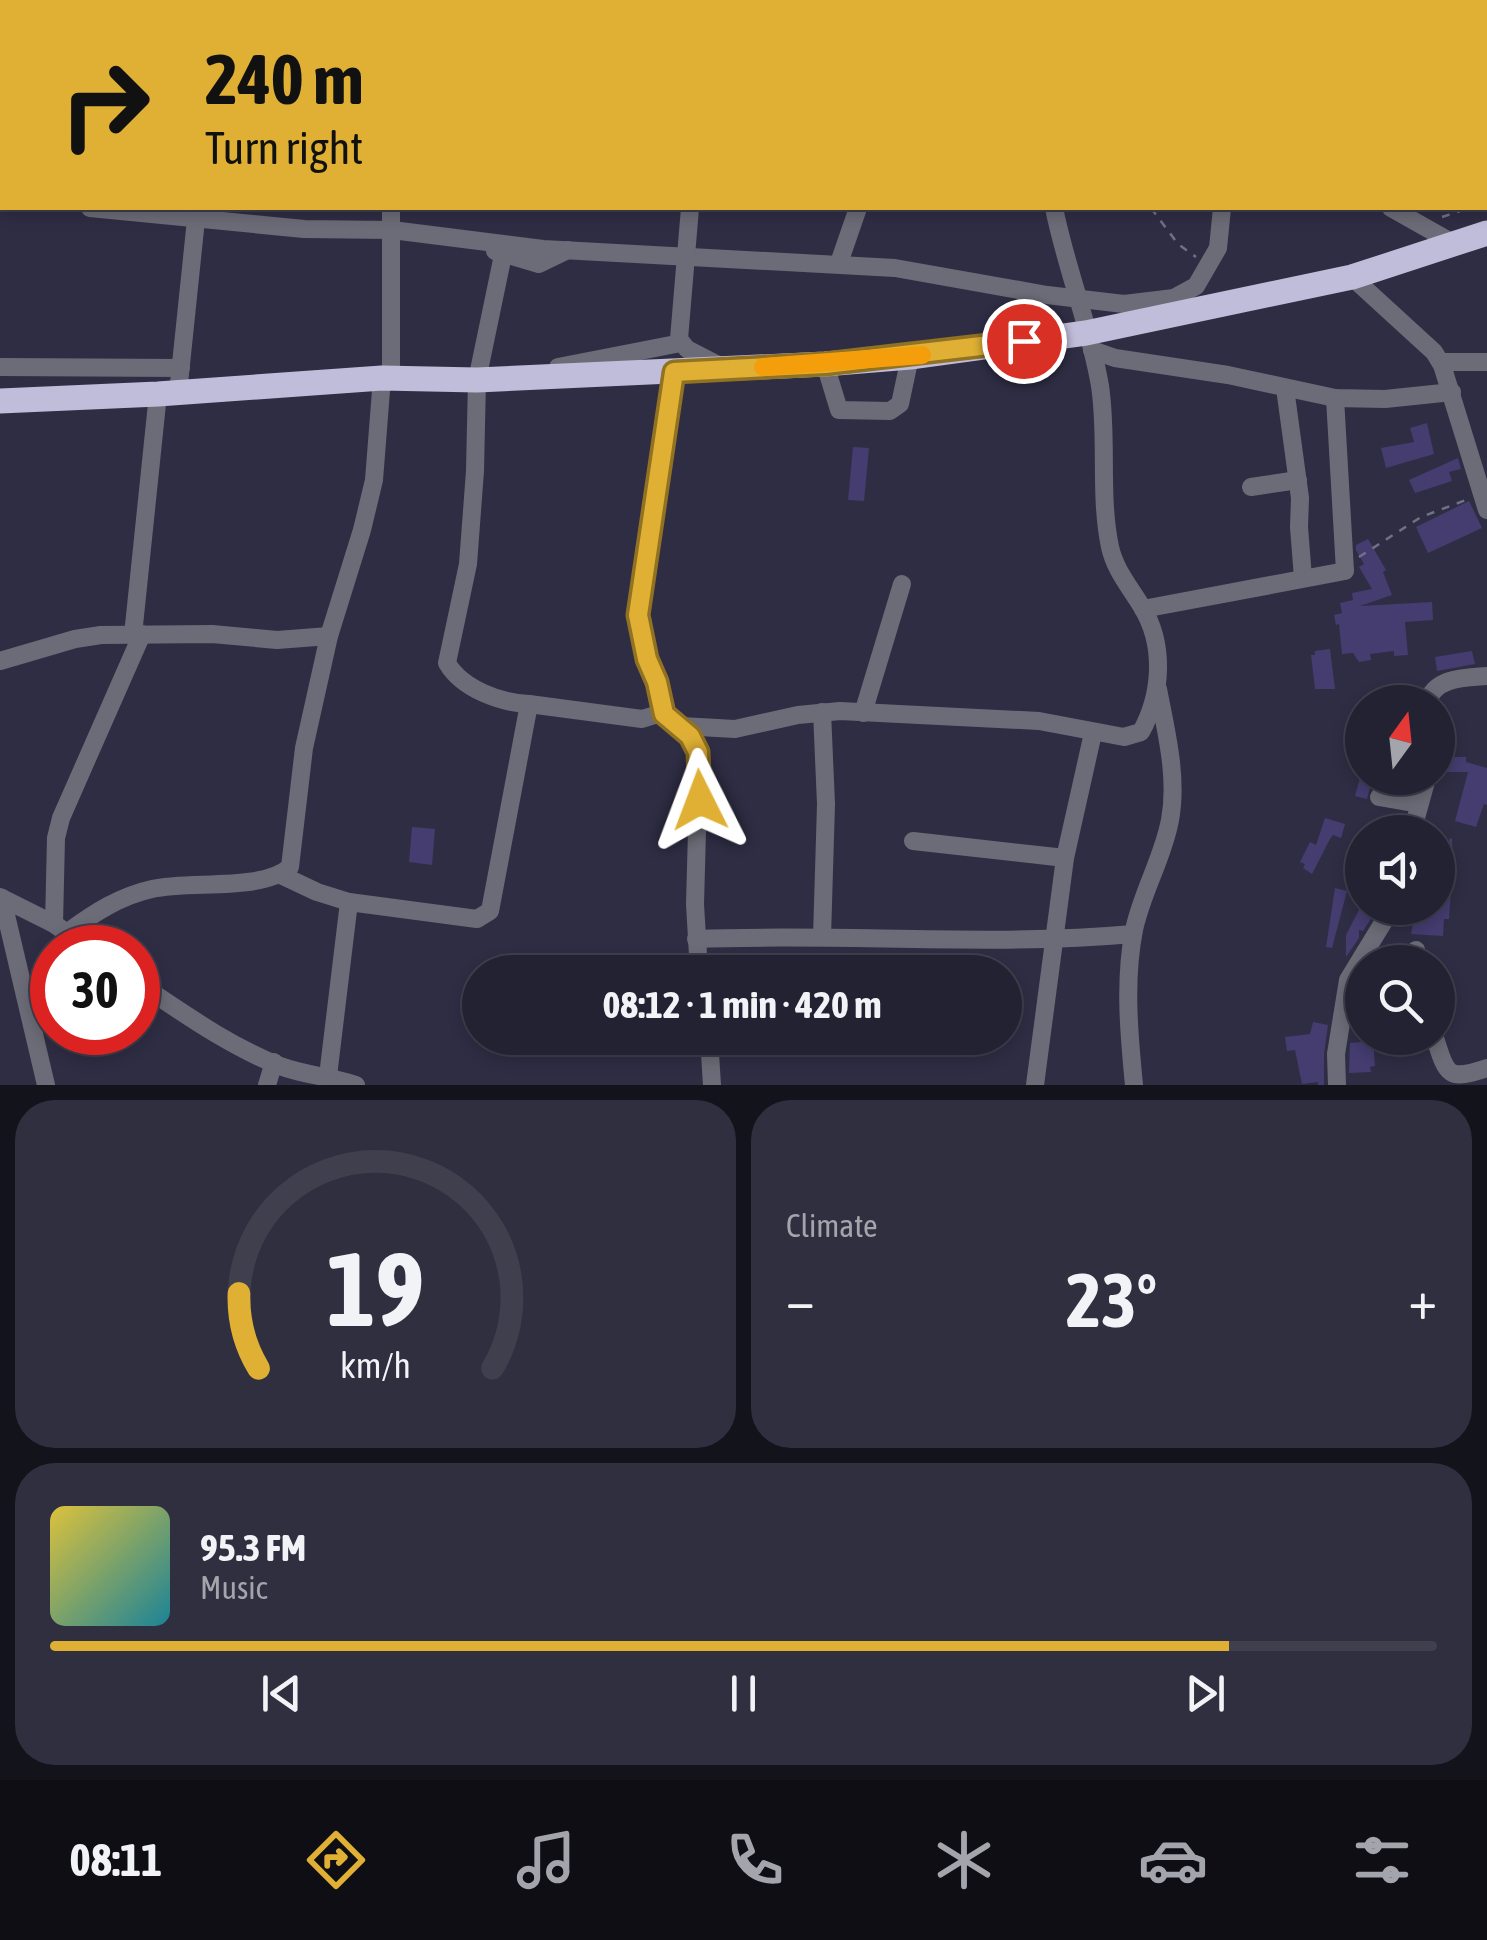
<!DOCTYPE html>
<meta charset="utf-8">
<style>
body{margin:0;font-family:"Asap Condensed",sans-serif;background:#2f2f3f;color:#f1f3f6;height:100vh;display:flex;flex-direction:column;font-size:38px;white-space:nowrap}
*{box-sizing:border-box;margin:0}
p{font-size:32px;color:#a3a4ac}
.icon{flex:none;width:55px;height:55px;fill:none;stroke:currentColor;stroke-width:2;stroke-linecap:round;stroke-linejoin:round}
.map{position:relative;height:1085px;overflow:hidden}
.details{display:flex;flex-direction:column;gap:15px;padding:15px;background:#13131c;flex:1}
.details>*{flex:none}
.guide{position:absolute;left:0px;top:0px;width:1488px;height:210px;box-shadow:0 5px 15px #0003,0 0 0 2px #403f4e;background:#dfb034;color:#111;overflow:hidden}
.needle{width:65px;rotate:15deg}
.buttons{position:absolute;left:1345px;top:685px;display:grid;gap:20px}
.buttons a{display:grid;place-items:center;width:110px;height:110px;border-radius:50%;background:#232233;box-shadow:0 5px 15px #0003,0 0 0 2px #403f4e;font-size:50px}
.speed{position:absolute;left:30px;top:925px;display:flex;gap:20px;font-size:50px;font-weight:700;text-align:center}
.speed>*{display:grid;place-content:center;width:130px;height:130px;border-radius:50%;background:#232233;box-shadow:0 5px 15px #0003,0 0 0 2px #403f4e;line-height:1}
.speed .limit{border:15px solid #d22;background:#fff;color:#111}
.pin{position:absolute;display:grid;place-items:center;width:85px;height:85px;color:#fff;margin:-42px;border:5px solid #fff;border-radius:50%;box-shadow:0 2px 10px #0007}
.me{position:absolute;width:110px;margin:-55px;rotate:357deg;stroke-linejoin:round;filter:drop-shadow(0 0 8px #0008)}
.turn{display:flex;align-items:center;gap:35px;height:210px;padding:0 40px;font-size:45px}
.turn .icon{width:130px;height:130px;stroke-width:2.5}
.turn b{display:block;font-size:70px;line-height:85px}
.big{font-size:75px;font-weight:700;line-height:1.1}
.details .tile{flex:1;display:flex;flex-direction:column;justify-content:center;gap:15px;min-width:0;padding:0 35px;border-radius:40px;background:#2f2f3f}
.details .dial{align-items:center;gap:0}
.dial svg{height:260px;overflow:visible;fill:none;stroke:#403f4e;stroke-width:7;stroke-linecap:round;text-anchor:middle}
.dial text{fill:#f1f3f6;stroke:none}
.song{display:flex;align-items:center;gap:30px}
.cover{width:120px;height:120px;border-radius:15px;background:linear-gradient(135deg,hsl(50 70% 55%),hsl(190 70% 35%))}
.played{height:10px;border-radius:5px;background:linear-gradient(90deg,#dfb034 85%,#403f4e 85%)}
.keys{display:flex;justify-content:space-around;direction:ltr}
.heat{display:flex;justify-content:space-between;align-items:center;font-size:55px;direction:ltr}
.details .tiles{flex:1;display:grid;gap:15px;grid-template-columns:1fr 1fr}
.tile:last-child{grid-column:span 2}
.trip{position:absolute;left:462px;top:955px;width:560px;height:100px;border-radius:50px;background:#232233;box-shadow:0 5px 15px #0003,0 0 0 2px #403f4e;font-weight:700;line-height:100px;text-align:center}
.tabs{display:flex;height:160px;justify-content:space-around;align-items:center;background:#0e0e14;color:#a3a4ac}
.tabs .icon{width:70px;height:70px}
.tabs .current{color:#dfb034}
.tabs b{font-size:45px;color:#f1f3f6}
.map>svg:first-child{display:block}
.building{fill:#453c70}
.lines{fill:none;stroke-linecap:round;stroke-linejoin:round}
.path{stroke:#727084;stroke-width:2.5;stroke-dasharray:8 8;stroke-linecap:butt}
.minor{stroke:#6c6c78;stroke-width:18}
.highway{stroke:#c0bddb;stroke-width:25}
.route-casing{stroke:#917222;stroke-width:25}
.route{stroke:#dfb034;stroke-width:18}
.slow{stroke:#f59e0b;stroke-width:18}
</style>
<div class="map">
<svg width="1487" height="1085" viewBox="0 0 1487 1085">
<rect width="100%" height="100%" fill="#2f2d44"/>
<g class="building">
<path d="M1427,423L1434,454L1386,468L1381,448L1414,442L1410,428Z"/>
<path d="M853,447L869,448L864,501L848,500Z"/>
<path d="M1458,458L1461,469L1449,472L1452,481L1415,493L1409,480Z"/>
<path d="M1469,501L1482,528L1428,553L1416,527Z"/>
<path d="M1368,539L1386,570L1383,572L1392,595L1360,606L1432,602L1433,620L1405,622L1408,655L1394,656V651L1370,654L1371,660L1359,662L1353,653L1342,654L1339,624L1336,625L1334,615L1342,613L1340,603L1353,600L1352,593L1372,589L1359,567L1364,564L1356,550V545Z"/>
<path d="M1330,649L1335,689H1315L1311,655H1315V651Z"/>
<path d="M1472,651L1475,664L1437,671L1435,657Z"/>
<path d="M1441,757H1466V762L1487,768V805L1484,804L1476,827L1455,821L1468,772H1440Z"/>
<path d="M1360,778H1393L1390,786L1376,785L1370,788L1367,799L1355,796Z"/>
<path d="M1325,818L1345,824L1341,838L1333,835L1330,839L1312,874L1303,868L1305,864L1300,862L1310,842L1316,845Z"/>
<path d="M412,827L435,829L432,865L409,862Z"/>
<path d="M1450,838L1452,839L1454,889H1451L1449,919H1444L1443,936L1411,934L1416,908H1438V873L1440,874Z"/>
<path d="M1335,888L1347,891L1332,948L1326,947Z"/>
<path d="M1360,908H1378L1363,931L1359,930V938L1346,957V935Z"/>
<path d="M1313,1022L1328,1025L1324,1054V1085H1318V1082L1302,1084L1295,1050L1287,1051L1285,1037L1310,1034Z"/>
<path d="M1373,1041L1375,1066L1370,1067L1371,1072L1349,1073L1350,1043Z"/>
</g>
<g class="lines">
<g class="path">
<path d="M1485,202L1487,201"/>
<path d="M1151,208L1178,244L1196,257"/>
<path d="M1442,217L1469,208"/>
<path d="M1359,557L1421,517L1466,500"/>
</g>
<g class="minor">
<path d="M1003,0L1006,2"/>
<path d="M1227,0V2"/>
<path d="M1470,0L1471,2"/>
<path d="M221,2V0"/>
<path d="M394,2V0"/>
<path d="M684,2V0"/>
<path d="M1198,2V0"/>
<path d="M0,56L2,57"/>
<path d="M1485,65L1487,71"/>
<path d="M0,202H2"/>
<path d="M90,208L304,229L392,230L543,249L895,268L1047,295L1124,304L1174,298L1196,286L1218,248L1222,208"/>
<path d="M690,208L679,339L687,349L720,366"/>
<path d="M1391,208L1453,243"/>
<path d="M495,251L539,264L568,250"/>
<path d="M503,255L477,380L475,471L468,564L447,663C462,689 501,703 529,704"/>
<path d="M839,263L858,208"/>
<path d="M1352,277L1434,352L1442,365L1487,510"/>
<path d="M1092,350L1115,358L1228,375L1335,398L1385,399L1452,392"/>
<path d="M1440,362H1487"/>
<path d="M825,364L839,410L890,411L900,404L910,357"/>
<path d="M0,367L181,368"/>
<path d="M558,367L681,343"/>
<path d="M674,372L638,615L664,712L690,735L699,759L695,904L699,972"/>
<path d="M391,378V208"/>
<path d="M1285,388L1300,498L1299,527L1303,578"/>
<path d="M178,393L197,210"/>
<path d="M1251,487L1298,480"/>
<path d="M1143,609L1345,571L1335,398"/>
<path d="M133,635L158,394"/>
<path d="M0,661L75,639L101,635L212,634L277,640L329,636"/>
<path d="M1427,702C1436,677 1463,678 1487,676"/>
<path d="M863,713L902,584"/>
<path d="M681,726L735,729L798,715L840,711L1039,721L1124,737L1141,732C1162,694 1165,645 1142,607C1130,587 1115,570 1110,547C1099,494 1108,439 1100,386C1090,326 1066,268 1054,208"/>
<path d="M1379,797L1419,804"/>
<path d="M1412,832L1427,778"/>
<path d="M913,841L1065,858"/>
<path d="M281,875L317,892L349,902L477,919L490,911L529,704L642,719L655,715L662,708"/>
<path d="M0,897L54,924L89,948"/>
<path d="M2,898L46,1085"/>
<path d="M54,924L56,838L61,818L142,634"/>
<path d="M68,932C94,913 120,896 152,889C190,880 261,892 290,867L304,748L329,636L362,530L374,480L382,378"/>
<path d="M822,937L826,804L822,712"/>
<path d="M696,939C842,933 988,947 1133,934"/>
<path d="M1416,950L1419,962"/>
<path d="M138,983C183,1013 229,1046 280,1066C304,1075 332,1077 356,1085"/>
<path d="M709,1038L712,1085"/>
<path d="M1435,1038C1447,1076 1448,1081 1487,1068"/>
<path d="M710,1043L843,1042"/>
<path d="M328,1076L349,902"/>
<path d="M267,1085L274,1062"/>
<path d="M1035,1085L1065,858L1093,733"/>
<path d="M1134,1085C1129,1034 1124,980 1134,930C1142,892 1163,858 1170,820C1178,777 1166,731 1158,689"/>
<path d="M1337,1085L1336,1054L1348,980L1392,908"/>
</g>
<path class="highway" d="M0,401L158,394L382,378L477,380L825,364L910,357L1086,333L1352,277L1487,233"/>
</g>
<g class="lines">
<defs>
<path id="route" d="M700,800L698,752L690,736L664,714L657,682L647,659L638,615L674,372L825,364L1024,341"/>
</defs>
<use href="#route" class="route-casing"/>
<use href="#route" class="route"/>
<path class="slow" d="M763,367L922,355"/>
</g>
</svg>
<div class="buttons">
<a><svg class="needle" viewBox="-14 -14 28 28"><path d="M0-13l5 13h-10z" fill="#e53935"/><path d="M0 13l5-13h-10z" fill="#a3a4ac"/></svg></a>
<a><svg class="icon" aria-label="sound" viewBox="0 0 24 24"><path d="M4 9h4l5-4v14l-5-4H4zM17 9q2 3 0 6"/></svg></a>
<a><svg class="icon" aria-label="search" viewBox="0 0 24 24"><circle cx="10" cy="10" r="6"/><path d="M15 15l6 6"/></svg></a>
</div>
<div class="speed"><div class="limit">30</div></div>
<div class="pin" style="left:1024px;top:341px;background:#d93025"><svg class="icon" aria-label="arrive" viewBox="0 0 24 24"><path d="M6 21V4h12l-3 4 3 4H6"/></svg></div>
<svg class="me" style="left:700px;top:800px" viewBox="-20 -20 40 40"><path d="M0-17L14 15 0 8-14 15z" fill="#dfb034" stroke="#fff" stroke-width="4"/></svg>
<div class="trip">08:12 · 1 min · 420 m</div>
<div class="guide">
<div class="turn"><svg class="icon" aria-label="right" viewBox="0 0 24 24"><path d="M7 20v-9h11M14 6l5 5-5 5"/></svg><div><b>240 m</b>Turn right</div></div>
</div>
</div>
<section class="details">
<div class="tiles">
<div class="tile dial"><svg viewBox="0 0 100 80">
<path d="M14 69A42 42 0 1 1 86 69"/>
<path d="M14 69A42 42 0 0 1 8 46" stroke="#dfb034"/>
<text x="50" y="56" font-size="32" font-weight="700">19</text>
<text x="50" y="72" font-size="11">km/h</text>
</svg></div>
<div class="tile"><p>Climate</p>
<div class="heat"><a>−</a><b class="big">23°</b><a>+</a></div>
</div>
<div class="tile">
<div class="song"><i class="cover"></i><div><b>95.3 FM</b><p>Music</p></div></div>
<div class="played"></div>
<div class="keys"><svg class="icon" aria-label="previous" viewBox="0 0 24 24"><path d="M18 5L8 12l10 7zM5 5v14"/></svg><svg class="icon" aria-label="pause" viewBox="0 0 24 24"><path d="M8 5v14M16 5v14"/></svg><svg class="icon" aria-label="next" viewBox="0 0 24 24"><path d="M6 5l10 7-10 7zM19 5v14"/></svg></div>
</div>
</div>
</section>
<nav class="tabs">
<b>08:11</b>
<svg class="icon current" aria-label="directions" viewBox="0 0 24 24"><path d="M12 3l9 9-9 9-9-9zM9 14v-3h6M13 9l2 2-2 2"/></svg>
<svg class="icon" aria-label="music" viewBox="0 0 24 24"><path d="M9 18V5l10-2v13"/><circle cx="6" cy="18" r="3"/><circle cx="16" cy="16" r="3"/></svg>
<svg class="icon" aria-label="phone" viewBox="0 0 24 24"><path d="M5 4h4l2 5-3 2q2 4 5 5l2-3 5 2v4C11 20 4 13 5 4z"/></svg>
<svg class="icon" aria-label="climate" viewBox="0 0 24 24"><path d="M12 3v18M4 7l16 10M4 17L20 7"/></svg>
<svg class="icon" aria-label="car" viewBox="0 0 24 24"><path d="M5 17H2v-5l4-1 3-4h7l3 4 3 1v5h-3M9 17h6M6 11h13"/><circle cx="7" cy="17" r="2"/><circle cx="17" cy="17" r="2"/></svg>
<svg class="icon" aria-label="filters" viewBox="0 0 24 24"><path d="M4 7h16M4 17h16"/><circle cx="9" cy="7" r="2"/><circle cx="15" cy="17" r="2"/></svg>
</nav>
